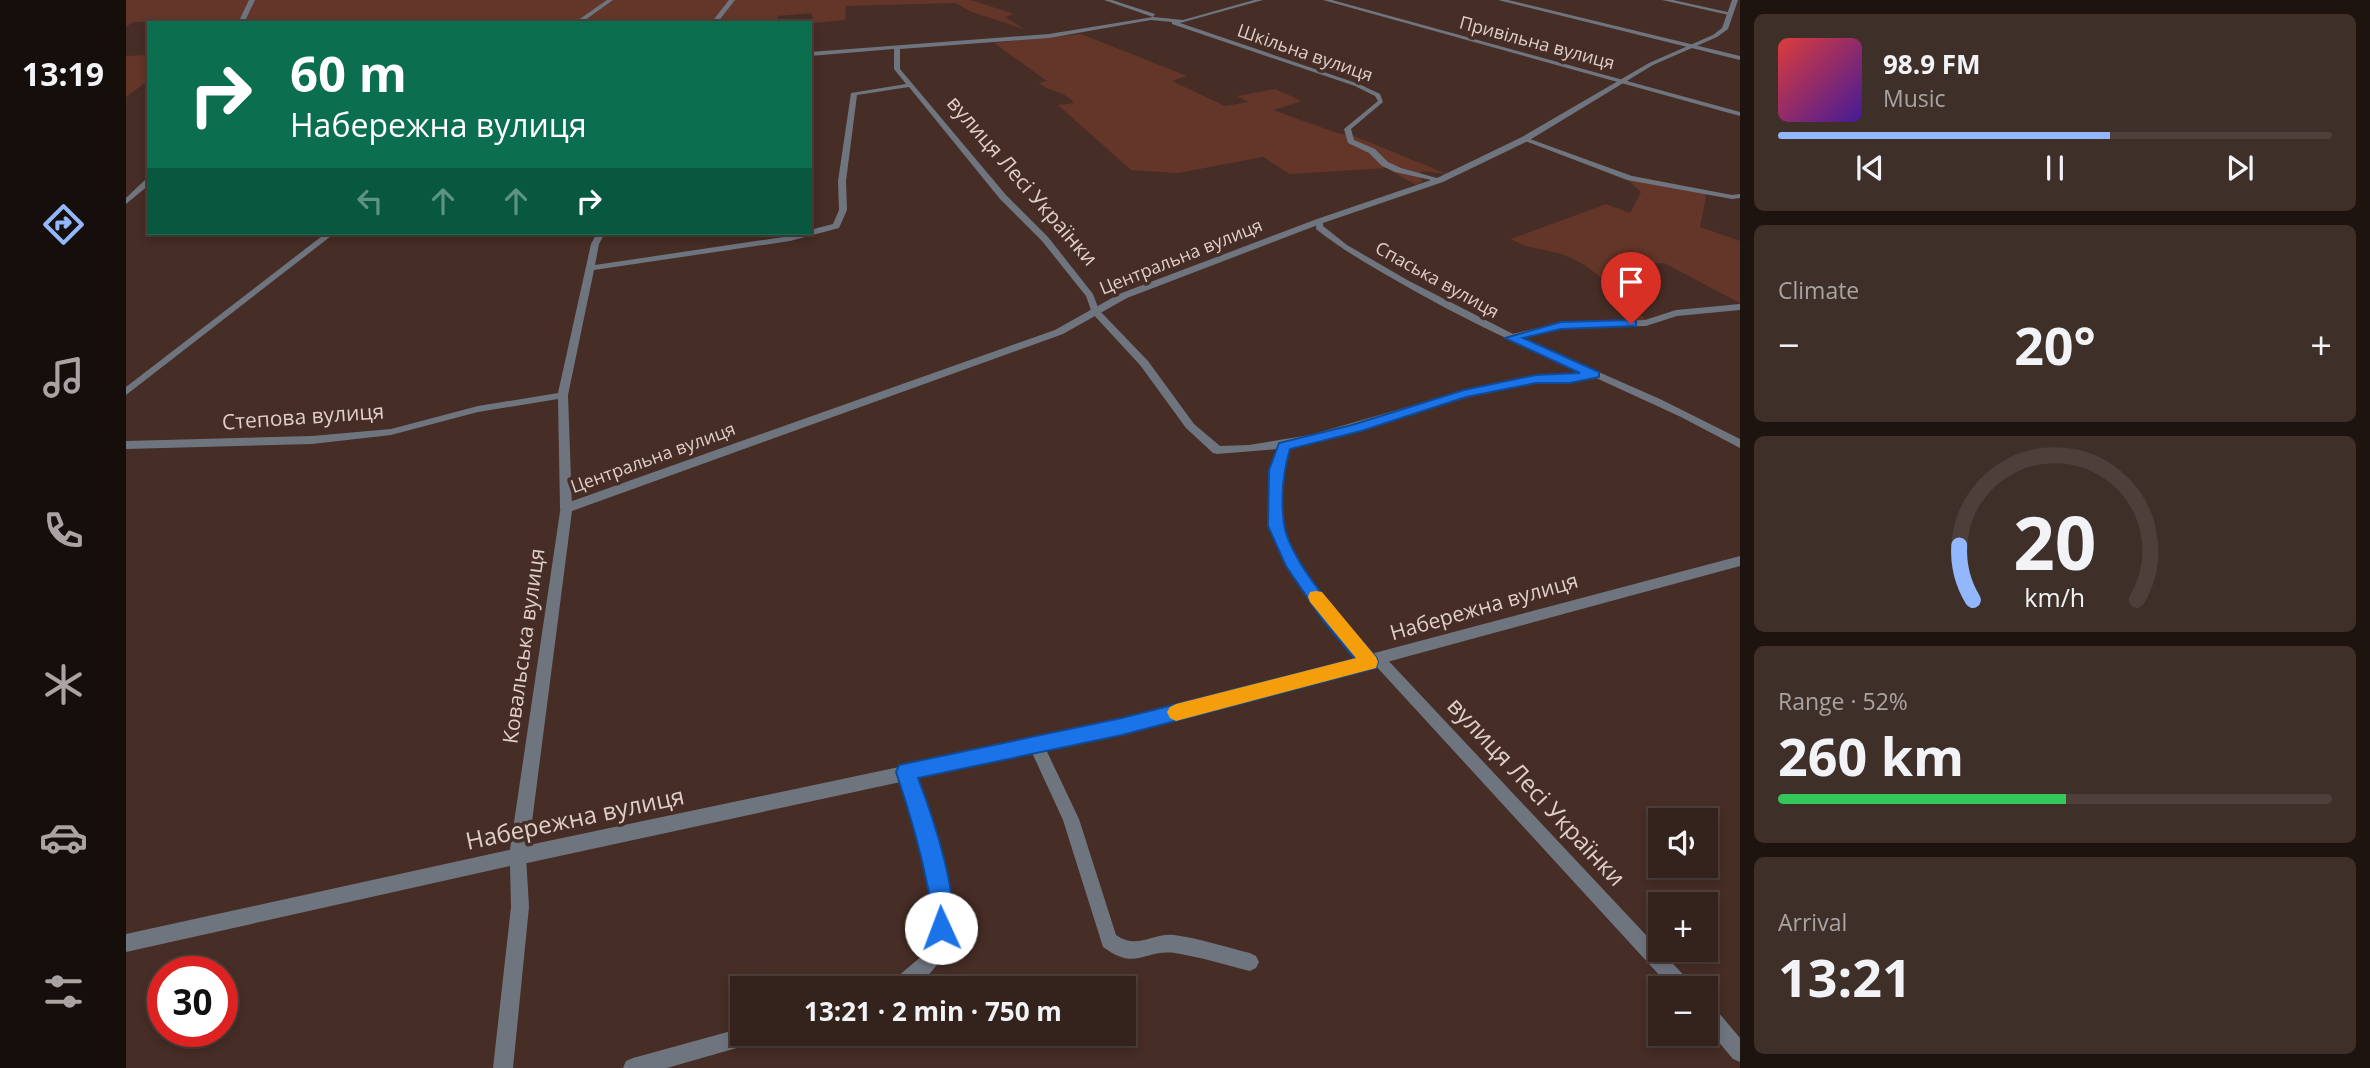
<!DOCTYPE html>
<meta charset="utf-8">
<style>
body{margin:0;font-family:"Open Sans",sans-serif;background:#3f2f29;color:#f1f3f6;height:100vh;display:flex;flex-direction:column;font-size:26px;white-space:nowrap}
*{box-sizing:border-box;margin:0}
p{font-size:23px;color:#a9a4a3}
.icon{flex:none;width:38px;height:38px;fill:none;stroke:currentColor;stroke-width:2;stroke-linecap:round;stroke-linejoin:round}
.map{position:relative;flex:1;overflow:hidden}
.panel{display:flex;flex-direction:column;gap:14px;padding:14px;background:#1d130f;width:630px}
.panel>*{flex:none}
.top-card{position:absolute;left:21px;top:21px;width:665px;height:214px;border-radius:0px;box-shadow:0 4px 10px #0003,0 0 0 2px #4e3f3b;background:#0b6e4f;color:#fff;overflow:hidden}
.controls{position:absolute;left:1522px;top:808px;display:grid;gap:14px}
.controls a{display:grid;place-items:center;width:70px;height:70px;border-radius:0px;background:#34221c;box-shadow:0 4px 10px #0003,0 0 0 2px #4e3f3b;font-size:35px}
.speed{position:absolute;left:21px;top:956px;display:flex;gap:14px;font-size:35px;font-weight:700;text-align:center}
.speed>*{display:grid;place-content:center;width:91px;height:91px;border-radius:50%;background:#34221c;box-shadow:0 4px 10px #0003,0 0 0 2px #4e3f3b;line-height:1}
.speed .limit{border:10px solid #d22;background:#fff;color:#111}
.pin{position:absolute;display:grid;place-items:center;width:60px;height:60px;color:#fff;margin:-72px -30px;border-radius:50% 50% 50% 0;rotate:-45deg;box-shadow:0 0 7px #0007}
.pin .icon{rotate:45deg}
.me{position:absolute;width:77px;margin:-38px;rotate:358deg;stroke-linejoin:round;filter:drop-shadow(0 0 5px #0008)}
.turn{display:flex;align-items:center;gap:24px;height:147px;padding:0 28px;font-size:32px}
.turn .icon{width:91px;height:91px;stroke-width:2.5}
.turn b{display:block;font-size:49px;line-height:60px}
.lanes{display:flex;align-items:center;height:66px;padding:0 28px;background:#0003;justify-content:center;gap:35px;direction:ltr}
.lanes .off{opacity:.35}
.big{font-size:52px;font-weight:700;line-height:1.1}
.panel .widget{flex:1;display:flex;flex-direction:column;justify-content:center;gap:10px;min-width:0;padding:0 24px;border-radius:10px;background:#3f2f29}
.panel .dial{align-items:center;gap:0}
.dial svg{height:182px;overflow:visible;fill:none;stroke:#4e3f3b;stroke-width:7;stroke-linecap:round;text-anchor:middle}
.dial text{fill:#f1f3f6;stroke:none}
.song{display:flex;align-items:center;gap:21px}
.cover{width:84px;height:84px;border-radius:10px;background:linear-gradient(135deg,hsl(0 70% 55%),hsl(260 70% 35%))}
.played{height:7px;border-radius:4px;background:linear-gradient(90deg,#92b7fd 60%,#4e3f3b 60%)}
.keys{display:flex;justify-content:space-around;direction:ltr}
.heat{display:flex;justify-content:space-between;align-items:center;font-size:38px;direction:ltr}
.charge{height:10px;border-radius:5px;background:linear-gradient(90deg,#34c759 52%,#4e3f3b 0)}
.trip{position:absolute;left:604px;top:976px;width:406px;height:70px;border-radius:0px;background:#34221c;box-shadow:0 4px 10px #0003,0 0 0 2px #4e3f3b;font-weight:700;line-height:70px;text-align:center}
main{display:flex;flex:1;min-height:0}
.tabs{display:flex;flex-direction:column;width:126px;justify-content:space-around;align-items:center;background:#150e0b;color:#a9a4a3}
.tabs .icon{width:49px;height:49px}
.tabs .active{color:#92b7fd}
.tabs b{font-size:32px;color:#f1f3f6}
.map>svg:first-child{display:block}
.green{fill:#633629}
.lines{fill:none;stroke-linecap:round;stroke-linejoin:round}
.minor{fill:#6f757f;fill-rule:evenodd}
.tertiary{fill:#6f757f;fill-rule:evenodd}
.route{fill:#1a73e8;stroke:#114b97;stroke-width:2}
.slow{fill:#f59e0b}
.labels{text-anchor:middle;stroke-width:7;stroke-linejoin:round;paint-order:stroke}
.far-street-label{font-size:18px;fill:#dfceca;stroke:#462d26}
.street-label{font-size:21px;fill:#dfceca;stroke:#462d26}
.near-street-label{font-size:24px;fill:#dfceca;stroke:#462d26}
</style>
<main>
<nav class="tabs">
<b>13:19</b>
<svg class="icon active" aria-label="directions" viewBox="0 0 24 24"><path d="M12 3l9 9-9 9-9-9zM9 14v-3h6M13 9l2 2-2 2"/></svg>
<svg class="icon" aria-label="music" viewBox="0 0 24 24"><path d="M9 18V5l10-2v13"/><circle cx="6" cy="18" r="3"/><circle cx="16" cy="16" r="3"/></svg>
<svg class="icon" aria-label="phone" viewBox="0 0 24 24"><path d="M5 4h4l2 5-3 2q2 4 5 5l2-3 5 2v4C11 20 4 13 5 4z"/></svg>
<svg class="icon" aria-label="climate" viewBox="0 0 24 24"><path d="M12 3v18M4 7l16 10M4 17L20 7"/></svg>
<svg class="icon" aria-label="car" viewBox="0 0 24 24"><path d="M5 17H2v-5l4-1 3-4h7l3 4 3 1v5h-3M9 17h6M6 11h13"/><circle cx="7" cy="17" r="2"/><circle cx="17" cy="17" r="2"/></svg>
<svg class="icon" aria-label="filters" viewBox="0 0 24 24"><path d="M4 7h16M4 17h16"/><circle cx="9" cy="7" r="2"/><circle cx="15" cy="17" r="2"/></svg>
</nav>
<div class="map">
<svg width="1614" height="1068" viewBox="0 0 1614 1068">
<rect width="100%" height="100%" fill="#462d26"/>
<g class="green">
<path d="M0,0H845L888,14L879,17L898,29L846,12L829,3L720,6L719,20L688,23L685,13L652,16V23H93L95,19L7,22L0,27Z"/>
<path d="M955,34L1061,76L1046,81L1099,106L1123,102L1111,96L1149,89L1176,101L1147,110L1211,133L1228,136L1321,174L1297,171L1291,174L1297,181L1290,185L1260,168L1164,174L1137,157L1052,173L1005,170L932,105L948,103C938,90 925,93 913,83L921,81L868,43Z"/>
<path d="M23,55V80L0,97V56Z"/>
<path d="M1508,176L1579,191L1580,197L1574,227L1614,241V303L1538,263L1484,267L1479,271L1522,323L1431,330L1395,338L1381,332L1390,333L1434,323L1504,321L1508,317C1488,288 1463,260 1427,252C1410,248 1400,248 1385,239L1480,204L1504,213L1515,192L1503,181Z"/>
</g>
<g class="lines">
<g class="minor">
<path d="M123,0H129L118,23H112Z"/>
<path d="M481,0H487L455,23H448Z"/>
<path d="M603,0H609L591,23H585Z"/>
<path d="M978,0H986L1029,14L1027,17L1057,20L1128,0H1137L1054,23L1233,84L1254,94L1257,102L1225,129L1228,140L1249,149L1262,162L1275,168L1318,180L1314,182L1269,172L1256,166L1243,153L1222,143L1218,129L1252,101L1249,96L1229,86L1046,24V22L1025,20L923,38L774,49V69L880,195L922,237L967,294L973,310L1022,361L1068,424L1094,446L1123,445L1184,435L1354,386L1409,376L1457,373C1393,345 1331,316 1271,281C1243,265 1215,249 1190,229L1191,219H1197V226L1221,245L1283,281L1387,334L1435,322L1519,320L1550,310L1614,304V310L1551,316L1520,326L1435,328L1395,338L1534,399L1614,439V448L1555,417L1468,377L1409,382L1363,391L1218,434L1163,447C1156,471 1151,498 1156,523C1164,567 1218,624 1247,657L1253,654L1258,656L1565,983L1568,989H1546L1249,665L1243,668L1238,666C1207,631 1152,570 1144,523C1139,499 1144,472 1152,449L1091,454L1087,453L1060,428L1014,365L966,313L960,296L916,241L874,199L783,87L731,95L720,181L721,210L713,228L664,241L468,270L442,395L446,508L444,511H436L434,508L432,399L352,412L265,435L186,444L0,449V441L186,436L265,429L352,406L432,393L465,244L471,233H479L473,244L469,265L684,233V230L707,224L713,210L712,181L725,93L780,84L768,69V49L684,56V52L923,34L1027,17Z"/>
<path d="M1197,0H1206L1614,112V116Z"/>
<path d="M1372,0H1382L1614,56V60Z"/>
<path d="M1536,0H1547L1606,13L1603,15Z"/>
<path d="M1397,138H1401L1506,176L1606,195L1614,194V198L1606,199L1501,180L1397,140Z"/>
<path d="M20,179H23V185L0,204V198Z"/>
<path d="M200,233H209L0,395V387Z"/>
<path d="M910,737L915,739L953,819L990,935C1011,950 1026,933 1048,935C1073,938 1099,947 1124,953L1130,956L1133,962L1130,968L1124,971C1100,965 1074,957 1049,953C1017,949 1011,972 977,947L937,820L902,744L905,739Z"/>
<path d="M780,765L785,767L788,772C805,817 837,900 821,947C814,965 801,977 787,989H763C770,972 794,963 803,946C822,908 786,810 772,772L775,767Z"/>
<path d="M392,848L398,850L400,856L403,907L387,1068H367L385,907L384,866L0,952V934Z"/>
<path d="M1580,1004L1587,1006L1614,1038V1062L1607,1059L1580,1027Z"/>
<path d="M616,1028V1034H637L635,1041L541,1068H497L500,1061L507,1058Z"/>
</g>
<path class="tertiary" d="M1606,0H1612L1602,29L1591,37L1527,65L1402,141L1317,182L1197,223L1001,298L937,334L446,511L403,845L996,720L1614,556V566L996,734L392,865L385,862L383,856L435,505L929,330L993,294L1191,219L1311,178L1396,137L1523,63L1587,35L1596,28Z"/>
</g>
<path class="route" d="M1505,320L1510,321V326L1435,329L1397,338L1473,372V377L1444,383H1410L1340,397L1235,431L1164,449C1157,472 1155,500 1158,524C1164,564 1223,627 1250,657L1252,662L1250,668L996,735L792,778C805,812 837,903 823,936L815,940L807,936C801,921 805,904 802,888C794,848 783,810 770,772L773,765L996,718L1229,659L1196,619L1160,566L1142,526L1143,470L1153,443L1226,425L1338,390L1410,375L1454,373L1379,338L1435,322Z"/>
<path class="slow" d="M1190,591L1196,592L1250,657L1252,662L1250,668L1050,721L1044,718L1041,712L1044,707L1050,704L1230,658L1184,602L1182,597L1184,592Z"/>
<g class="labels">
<g class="far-street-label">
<text transform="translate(1411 43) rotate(15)" y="6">Привільна вулиця</text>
<text transform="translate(1179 53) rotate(19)" y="6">Шкільна вулиця</text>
<text transform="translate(1055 257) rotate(-22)" y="6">Центральна вулиця</text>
<text transform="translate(1311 280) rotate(29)" y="6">Спаська вулиця</text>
<text transform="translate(527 458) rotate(-20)" y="6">Центральна вулиця</text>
</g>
<g class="street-label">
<text transform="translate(896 181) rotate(49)" y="7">вулиця Лесі Українки</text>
<text transform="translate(177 417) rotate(-4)" y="7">Степова вулиця</text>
<text transform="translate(1358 607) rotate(-16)" y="7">Набережна вулиця</text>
<text transform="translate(398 646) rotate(-82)" y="7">Ковальська вулиця</text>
</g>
<g class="near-street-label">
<text transform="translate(1410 792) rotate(47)" y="8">вулиця Лесі Українки</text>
<text transform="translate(449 819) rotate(-12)" y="8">Набережна вулиця</text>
</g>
</g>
</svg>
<div class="controls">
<a><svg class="icon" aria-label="sound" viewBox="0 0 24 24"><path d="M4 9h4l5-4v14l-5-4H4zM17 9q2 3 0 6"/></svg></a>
<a>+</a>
<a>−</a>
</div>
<div class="speed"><div class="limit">30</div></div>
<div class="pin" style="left:1505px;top:324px;background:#d93025"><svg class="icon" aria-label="arrive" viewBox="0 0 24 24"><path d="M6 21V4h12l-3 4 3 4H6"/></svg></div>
<svg class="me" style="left:815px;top:928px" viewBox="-20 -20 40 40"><circle r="19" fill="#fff"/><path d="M0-13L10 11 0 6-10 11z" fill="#1a73e8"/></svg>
<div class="trip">13:21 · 2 min · 750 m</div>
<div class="top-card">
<div class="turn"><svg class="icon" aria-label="right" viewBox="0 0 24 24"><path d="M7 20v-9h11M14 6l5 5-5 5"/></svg><div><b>60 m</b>Набережна вулиця</div></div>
<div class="lanes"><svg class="icon off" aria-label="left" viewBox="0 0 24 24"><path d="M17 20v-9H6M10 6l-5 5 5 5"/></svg><svg class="icon off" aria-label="ahead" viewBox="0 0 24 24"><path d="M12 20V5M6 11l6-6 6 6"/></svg><svg class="icon off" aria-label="ahead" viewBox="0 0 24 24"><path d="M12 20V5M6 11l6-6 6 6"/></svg><svg class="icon" aria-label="right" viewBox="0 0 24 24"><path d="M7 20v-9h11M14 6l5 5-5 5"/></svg></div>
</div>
</div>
<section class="panel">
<div class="widget">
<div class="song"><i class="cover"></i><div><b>98.9 FM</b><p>Music</p></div></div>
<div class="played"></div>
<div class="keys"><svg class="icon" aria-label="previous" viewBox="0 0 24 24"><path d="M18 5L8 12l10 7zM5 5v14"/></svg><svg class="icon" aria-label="pause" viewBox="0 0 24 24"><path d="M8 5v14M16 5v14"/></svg><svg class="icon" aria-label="next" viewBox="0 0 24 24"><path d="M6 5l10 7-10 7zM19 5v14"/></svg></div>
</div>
<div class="widget"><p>Climate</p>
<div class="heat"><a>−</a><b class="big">20°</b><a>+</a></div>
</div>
<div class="widget dial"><svg viewBox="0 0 100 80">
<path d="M14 69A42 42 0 1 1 86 69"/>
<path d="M14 69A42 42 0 0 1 8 45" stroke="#92b7fd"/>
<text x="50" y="56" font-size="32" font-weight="700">20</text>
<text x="50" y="72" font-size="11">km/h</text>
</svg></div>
<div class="widget"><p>Range · 52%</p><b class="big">260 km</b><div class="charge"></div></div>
<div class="widget"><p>Arrival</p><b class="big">13:21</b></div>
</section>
</main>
